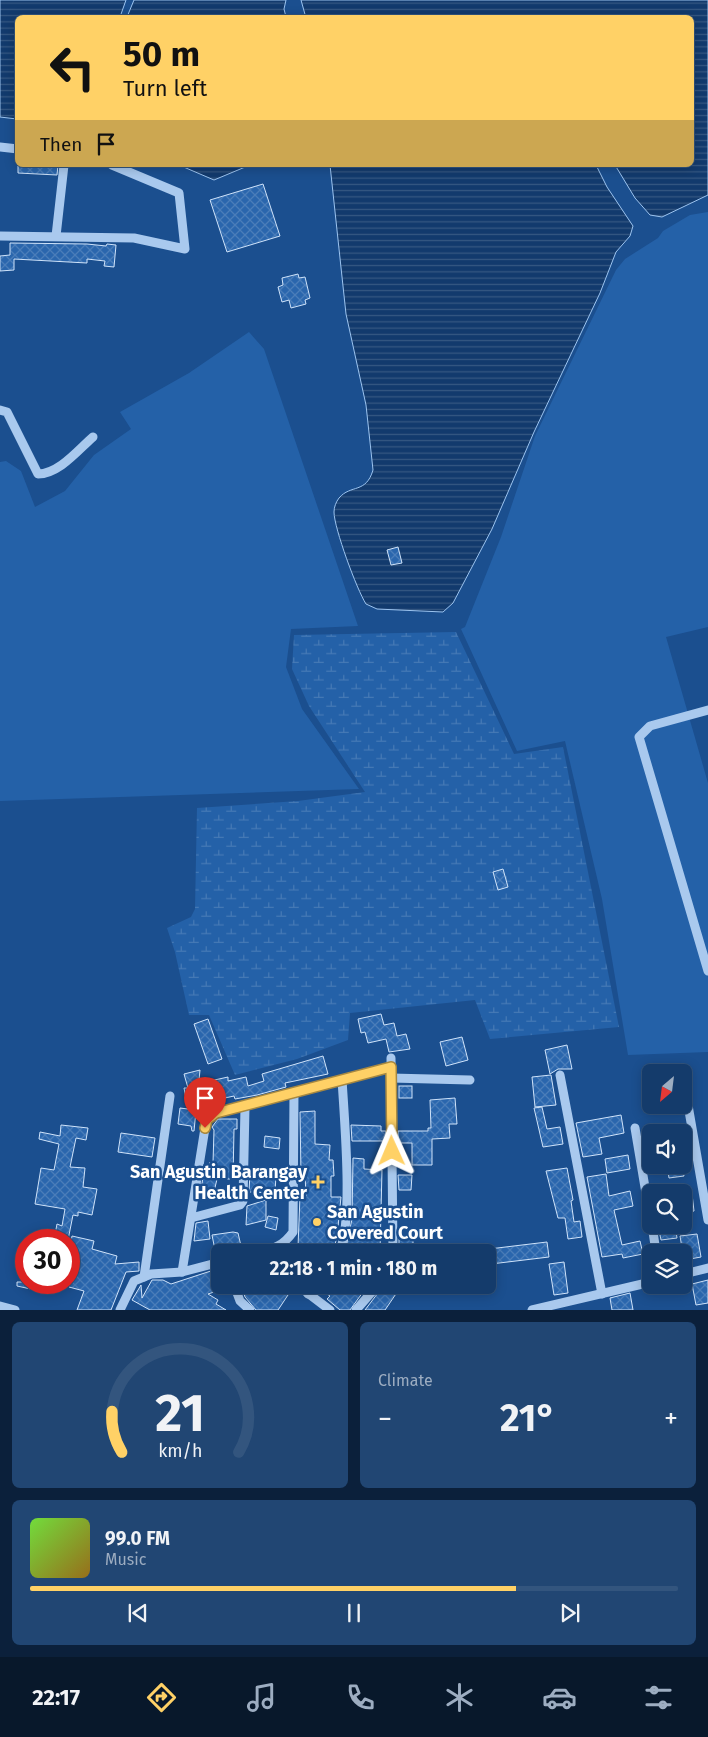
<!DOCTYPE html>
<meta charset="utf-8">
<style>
body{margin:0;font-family:"Fira Sans",sans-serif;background:#214673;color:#f1f3f6;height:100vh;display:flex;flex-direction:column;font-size:19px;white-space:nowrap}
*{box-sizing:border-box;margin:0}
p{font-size:16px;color:#9dadc1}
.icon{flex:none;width:28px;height:28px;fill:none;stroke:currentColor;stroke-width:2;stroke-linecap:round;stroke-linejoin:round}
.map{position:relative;height:1310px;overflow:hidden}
.sheet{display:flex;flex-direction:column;gap:12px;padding:12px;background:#0b203b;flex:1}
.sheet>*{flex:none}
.banner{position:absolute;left:15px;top:15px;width:679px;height:152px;border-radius:8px;box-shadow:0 2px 12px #0003,0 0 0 1px #33557e;background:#ffd166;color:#111;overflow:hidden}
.needle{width:32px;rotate:208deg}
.buttons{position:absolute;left:642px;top:1064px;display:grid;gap:10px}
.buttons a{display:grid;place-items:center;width:50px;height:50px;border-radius:8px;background:#143b6b;box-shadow:0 2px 12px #0003,0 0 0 1px #33557e;font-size:25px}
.speed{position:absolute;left:15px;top:1229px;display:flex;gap:10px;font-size:25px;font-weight:700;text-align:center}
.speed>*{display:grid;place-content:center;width:65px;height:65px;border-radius:50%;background:#143b6b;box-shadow:0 2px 12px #0003,0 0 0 1px #33557e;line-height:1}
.speed .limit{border:8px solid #d22;background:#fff;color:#111}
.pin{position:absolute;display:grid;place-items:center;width:42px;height:42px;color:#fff;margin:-51px -21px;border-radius:50% 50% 50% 0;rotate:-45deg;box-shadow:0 0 5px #0007}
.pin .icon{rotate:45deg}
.me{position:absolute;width:55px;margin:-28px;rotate:359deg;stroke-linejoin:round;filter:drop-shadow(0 0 4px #0008)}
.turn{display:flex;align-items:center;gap:18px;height:105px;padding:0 25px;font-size:22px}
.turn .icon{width:65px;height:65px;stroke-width:2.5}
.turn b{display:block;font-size:35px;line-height:42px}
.then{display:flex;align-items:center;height:48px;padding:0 25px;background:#0003;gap:10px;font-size:19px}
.big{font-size:38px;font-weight:700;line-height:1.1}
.sheet .tile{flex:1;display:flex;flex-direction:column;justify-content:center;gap:8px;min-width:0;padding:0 18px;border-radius:8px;background:#214673}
.sheet .dial{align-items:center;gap:0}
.dial svg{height:130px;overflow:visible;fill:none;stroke:#33557e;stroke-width:7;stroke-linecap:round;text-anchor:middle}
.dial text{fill:#f1f3f6;stroke:none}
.song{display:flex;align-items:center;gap:15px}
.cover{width:60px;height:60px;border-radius:8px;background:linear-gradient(135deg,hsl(100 70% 55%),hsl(40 70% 35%))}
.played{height:5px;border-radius:2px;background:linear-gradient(90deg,#ffd166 75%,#33557e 75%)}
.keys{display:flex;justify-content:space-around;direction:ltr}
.heat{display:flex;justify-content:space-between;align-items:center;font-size:28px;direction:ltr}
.sheet .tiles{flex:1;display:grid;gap:12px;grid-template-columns:1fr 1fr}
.tile:last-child{grid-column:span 2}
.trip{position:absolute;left:211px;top:1244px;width:285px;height:50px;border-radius:8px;background:#143b6b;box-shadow:0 2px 12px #0003,0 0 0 1px #33557e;font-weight:700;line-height:50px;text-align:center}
.tabs{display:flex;height:80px;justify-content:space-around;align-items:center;background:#08182b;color:#9dadc1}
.tabs .icon{width:35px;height:35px}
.tabs .selected{color:#ffd166}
.tabs b{font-size:22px;color:#f1f3f6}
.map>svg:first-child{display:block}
.grass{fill:#2461a8}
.wetland{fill:url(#wetland-marsh)}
.water{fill:url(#water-rules);stroke:#9cc4f0}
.building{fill:url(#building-cross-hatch);stroke:#cfe3fa}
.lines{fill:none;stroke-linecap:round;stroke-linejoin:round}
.minor{stroke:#a9c9ee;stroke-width:9}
.route-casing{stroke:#a68842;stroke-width:12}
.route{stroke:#ffd166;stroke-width:9}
.poi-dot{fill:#ffd166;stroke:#1b4f8f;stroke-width:2}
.labels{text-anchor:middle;stroke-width:5;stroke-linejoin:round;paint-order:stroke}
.poi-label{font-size:18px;font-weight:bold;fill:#fff;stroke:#1b4f8f;text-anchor:end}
</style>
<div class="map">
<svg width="708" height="1310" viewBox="0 0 708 1310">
<defs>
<pattern id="wetland-marsh" width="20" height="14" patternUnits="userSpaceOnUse" patternTransform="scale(1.25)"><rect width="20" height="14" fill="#2461a8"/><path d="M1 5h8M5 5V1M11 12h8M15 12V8" fill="none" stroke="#4579b5"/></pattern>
<pattern id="water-rules" width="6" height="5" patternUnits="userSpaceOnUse" patternTransform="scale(1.25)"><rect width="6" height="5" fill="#123a6d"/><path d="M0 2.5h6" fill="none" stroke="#365883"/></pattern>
<pattern id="building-cross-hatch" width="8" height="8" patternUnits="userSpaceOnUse" patternTransform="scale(1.25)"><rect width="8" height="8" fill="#2a66ad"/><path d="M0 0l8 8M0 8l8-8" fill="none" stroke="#4a7db9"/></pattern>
</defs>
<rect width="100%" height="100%" fill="#1b4f8f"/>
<g class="grass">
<path d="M708,212V627L666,637L708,783V1052L628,1055L602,899L565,741L517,751L461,629L465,627L501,537L535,436L616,270L625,259L658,238L663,231L690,215Z"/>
<path d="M249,332L264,349L358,626L291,629L286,667L302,709L359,789L0,801V462L6,461L21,471L35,507L65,491L94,455L131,429L120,412L189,373Z"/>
</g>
<path class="wetland" d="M456,632L514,754L563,747L619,1027L490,1039L475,1000L350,1013L348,1040L297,1059L235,1075L209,1015H189L175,952L167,928L191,917L195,909L197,808L298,801L365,792L309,706L292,669L294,635Z"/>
<g class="water">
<path d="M0,0H126L120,17L18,18L17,119L0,117Z"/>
<path d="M134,0H286L284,9L286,17H127Z"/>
<path d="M301,0H708V195L662,217L650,215L635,198L615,165H691V18H306Z"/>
<path d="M179,165H250L214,180Z"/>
<path d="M330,165H596L607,187L633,226L630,236L616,252L600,293L534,432L492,529L453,603L443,612L377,609L366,604C357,590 334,528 334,512C334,507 336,502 339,498C351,484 366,494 373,470L366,405L346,314Z"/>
</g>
<g class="building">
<path d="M18,165H58L57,175L18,173Z"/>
<path d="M263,184L280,236L227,252L210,200Z"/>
<path d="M10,243L87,244L106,246L107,244L116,245L114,267L104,266L105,261L87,259V263L14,259V270L0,271V256L10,255Z"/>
<path d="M298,274L299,278L305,277L310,298L305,300L306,304L291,308L289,300L282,302L278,287L283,285L282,278Z"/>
<path d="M398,547L402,563L391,565L387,550Z"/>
<path d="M503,869L508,887L498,890L493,872Z"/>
<path d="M381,1014L384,1025L394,1023L397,1036L406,1034L410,1049L389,1052L386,1039L368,1043L365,1032L361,1033L358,1019Z"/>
<path d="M208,1019L222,1059L208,1064L194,1024Z"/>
<path d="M462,1037L468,1060L446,1066L440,1042Z"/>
<path d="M567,1045L572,1069H558L550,1074L545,1050Z"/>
<path d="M323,1056L328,1074L285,1083L286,1087L257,1095L235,1099L234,1096L211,1101L210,1081L228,1077V1081L246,1077L248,1086L264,1081L262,1074Z"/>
<path d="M200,1070L194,1131H192L191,1126L178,1124L180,1108L188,1109L184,1088H188L184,1074Z"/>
<path d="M551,1075L556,1105L535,1107L532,1077Z"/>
<rect x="399" y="1086" width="13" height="12"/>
<path d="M455,1098L457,1124H449L450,1138L432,1139V1165H412V1143H398V1131H428V1128H431L430,1100Z"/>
<path d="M542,1107L547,1129L560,1127L563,1144L543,1147L534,1108Z"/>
<path d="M315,1111V1144L330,1145L329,1160H333L334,1176H331V1197H341L337,1237L334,1248H325V1252H305V1247H298L300,1196H306L305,1174L301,1175L300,1112Z"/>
<path d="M621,1115L624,1133L599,1138L602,1154L583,1157L576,1123Z"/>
<path d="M218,1119H237V1129H234L233,1179H217L214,1192L201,1190L203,1177L207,1178L209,1163H213L214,1130L212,1127Z"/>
<path d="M61,1125L88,1128L86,1140L76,1138L70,1167L85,1168L83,1187L97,1189L92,1215L78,1212V1216L73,1215L68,1240H54L57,1224L62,1226L65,1209L35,1204L41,1168L54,1170L59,1144L39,1139L40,1132L60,1136Z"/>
<path d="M351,1125L381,1126V1131H386V1141H352Z"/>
<path d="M121,1133L155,1138L152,1157L118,1152Z"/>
<path d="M265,1136L280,1138L279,1149L264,1147Z"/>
<path d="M628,1155L630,1169L607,1173L605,1159Z"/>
<path d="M353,1158L364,1159V1169L382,1170L380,1251L364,1250L363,1252H345L352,1219Z"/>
<path d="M667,1165H682L684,1176L669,1178Z"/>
<path d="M567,1168L573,1200L571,1201L574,1222L580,1221L582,1237L568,1239L565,1218H558L546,1171Z"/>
<path d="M250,1173L276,1175L275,1193L249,1192Z"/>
<path d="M606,1174L609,1196L630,1191L633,1206L614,1210L622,1245L640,1241L643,1254L623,1258L622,1254L602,1257L587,1177Z"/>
<path d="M398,1175H412L411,1190H399Z"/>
<path d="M692,1194L694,1211L684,1213V1195Z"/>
<path d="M266,1200V1220L246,1225L247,1206Z"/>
<path d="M268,1216L278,1218L276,1230L265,1227Z"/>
<path d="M208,1221L210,1239L194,1241L196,1223Z"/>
<path d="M658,1225H675L677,1238L661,1240Z"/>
<path d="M233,1232L238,1233L241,1246L215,1250L212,1235Z"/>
<path d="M697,1234L701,1257L684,1260L680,1236Z"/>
<path d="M72,1236L94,1241L92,1249L117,1256L115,1264L139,1262V1271L126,1272L111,1310H77L84,1291L69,1287V1250Z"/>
<rect x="399" y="1239" width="14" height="13"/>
<path d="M547,1242L549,1257L491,1264L489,1249Z"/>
<path d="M564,1262L568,1293L554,1295L549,1264Z"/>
<path d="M220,1268V1290L208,1294L218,1300L216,1304L226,1310H150L132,1300L141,1285L142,1298L152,1280H163L171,1284Z"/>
<path d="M708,1280V1303L696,1305L692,1284Z"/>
<path d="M17,1282H41L40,1291L17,1286Z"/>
<path d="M241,1285H285L292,1289L278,1310H256L245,1297Z"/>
<path d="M321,1285H338L348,1293L354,1285L363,1292L350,1310H340L327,1299L330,1296L320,1289Z"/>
<path d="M384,1285H402L385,1310H365Z"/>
<path d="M630,1293L633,1310H612L610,1298Z"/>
</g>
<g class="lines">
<g class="minor">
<path d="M0,147L18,149"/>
<path d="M0,236L134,238L185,249L179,193L112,165"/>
<path d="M56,236L64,165"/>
<path d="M0,410L7,412L38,474C59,474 78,450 93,437"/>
<path d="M708,710L650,726L639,737L708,971"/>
<path d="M391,1058L393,1252"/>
<path d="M560,1075L602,1294"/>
<path d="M391,1078L470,1080"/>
<path d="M685,1088L708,1220"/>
<path d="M635,1128L651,1223"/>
<path d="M191,1218L240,1205L243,1201L245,1107"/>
<path d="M652,1225L656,1252"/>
<path d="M259,1252C274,1249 284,1245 293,1232L294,1092"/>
<path d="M339,1252C354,1224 344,1116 342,1079"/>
<path d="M182,1272L205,1128L207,1120L216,1113L391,1067"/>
<path d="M684,1274L708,1268"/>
<path d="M144,1277L170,1096"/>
<path d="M234,1285L240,1301L250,1310"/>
<path d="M297,1285L330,1310"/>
<path d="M308,1294L315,1285"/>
<path d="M0,1306L15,1310"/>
<path d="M120,1310L134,1281L151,1274L182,1272L220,1262"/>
<path d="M356,1310L378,1285"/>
<path d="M532,1310L651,1282"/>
</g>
</g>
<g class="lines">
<defs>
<path id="route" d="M205,1128L207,1120L216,1113L391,1067L392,1151"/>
</defs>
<use href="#route" class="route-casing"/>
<use href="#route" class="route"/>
</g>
<g class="poi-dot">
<path d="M315.5 1174.5h5v5h5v5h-5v5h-5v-5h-5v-5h5z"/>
<circle cx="317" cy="1222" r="5"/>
</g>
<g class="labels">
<g class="poi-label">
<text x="307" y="1178">San Agustin Barangay<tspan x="307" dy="21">Health Center</tspan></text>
<text x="327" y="1218" text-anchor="start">San Agustin<tspan x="327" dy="21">Covered Court</tspan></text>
</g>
</g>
</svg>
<div class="buttons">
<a><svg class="needle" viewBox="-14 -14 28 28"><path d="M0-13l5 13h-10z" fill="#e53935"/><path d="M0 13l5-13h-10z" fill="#9dadc1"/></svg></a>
<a><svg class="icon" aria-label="sound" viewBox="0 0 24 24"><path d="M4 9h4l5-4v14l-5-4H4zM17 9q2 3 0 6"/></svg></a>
<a><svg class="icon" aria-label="search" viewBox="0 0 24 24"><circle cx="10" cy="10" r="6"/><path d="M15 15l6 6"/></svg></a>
<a><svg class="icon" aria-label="layers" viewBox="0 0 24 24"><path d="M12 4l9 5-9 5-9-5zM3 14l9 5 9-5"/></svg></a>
</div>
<div class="speed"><div class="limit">30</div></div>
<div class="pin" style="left:205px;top:1128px;background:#d93025"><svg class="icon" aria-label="arrive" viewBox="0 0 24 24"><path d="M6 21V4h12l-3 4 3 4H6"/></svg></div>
<svg class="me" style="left:392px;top:1151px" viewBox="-20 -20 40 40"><path d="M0-17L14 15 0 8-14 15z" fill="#ffd166" stroke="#fff" stroke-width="4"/></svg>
<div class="trip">22:18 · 1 min · 180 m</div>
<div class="banner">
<div class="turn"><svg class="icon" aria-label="left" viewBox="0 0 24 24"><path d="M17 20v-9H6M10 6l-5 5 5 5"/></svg><div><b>50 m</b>Turn left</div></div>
<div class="then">Then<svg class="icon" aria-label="arrive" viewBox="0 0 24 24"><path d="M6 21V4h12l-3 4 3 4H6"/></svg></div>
</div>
</div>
<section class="sheet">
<div class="tiles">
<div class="tile dial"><svg viewBox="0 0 100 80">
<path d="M14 69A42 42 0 1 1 86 69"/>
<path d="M14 69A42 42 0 0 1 8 44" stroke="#ffd166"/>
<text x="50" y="56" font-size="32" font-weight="700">21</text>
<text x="50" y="72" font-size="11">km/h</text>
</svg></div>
<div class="tile"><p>Climate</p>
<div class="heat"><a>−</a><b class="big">21°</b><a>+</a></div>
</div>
<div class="tile">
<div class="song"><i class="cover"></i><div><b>99.0 FM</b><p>Music</p></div></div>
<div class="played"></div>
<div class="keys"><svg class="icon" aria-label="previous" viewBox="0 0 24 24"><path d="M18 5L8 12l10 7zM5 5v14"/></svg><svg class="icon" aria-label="pause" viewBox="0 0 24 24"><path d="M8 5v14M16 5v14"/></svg><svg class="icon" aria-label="next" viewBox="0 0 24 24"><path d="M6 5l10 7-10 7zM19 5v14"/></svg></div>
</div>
</div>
</section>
<nav class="tabs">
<b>22:17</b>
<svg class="icon selected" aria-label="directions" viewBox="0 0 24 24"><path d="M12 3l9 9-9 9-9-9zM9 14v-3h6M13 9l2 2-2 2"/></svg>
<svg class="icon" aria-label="music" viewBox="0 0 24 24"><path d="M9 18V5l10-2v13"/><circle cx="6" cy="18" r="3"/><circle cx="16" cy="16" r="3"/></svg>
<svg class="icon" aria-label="phone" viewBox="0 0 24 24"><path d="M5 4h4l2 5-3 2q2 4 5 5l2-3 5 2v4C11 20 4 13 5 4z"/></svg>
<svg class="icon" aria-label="climate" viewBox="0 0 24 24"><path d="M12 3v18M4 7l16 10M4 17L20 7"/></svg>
<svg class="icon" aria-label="car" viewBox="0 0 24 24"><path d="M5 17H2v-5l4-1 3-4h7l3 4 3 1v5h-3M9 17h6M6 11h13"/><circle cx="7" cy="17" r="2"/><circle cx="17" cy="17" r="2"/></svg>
<svg class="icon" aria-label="filters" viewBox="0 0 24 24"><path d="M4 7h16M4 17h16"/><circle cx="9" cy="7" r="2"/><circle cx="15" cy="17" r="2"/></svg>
</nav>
